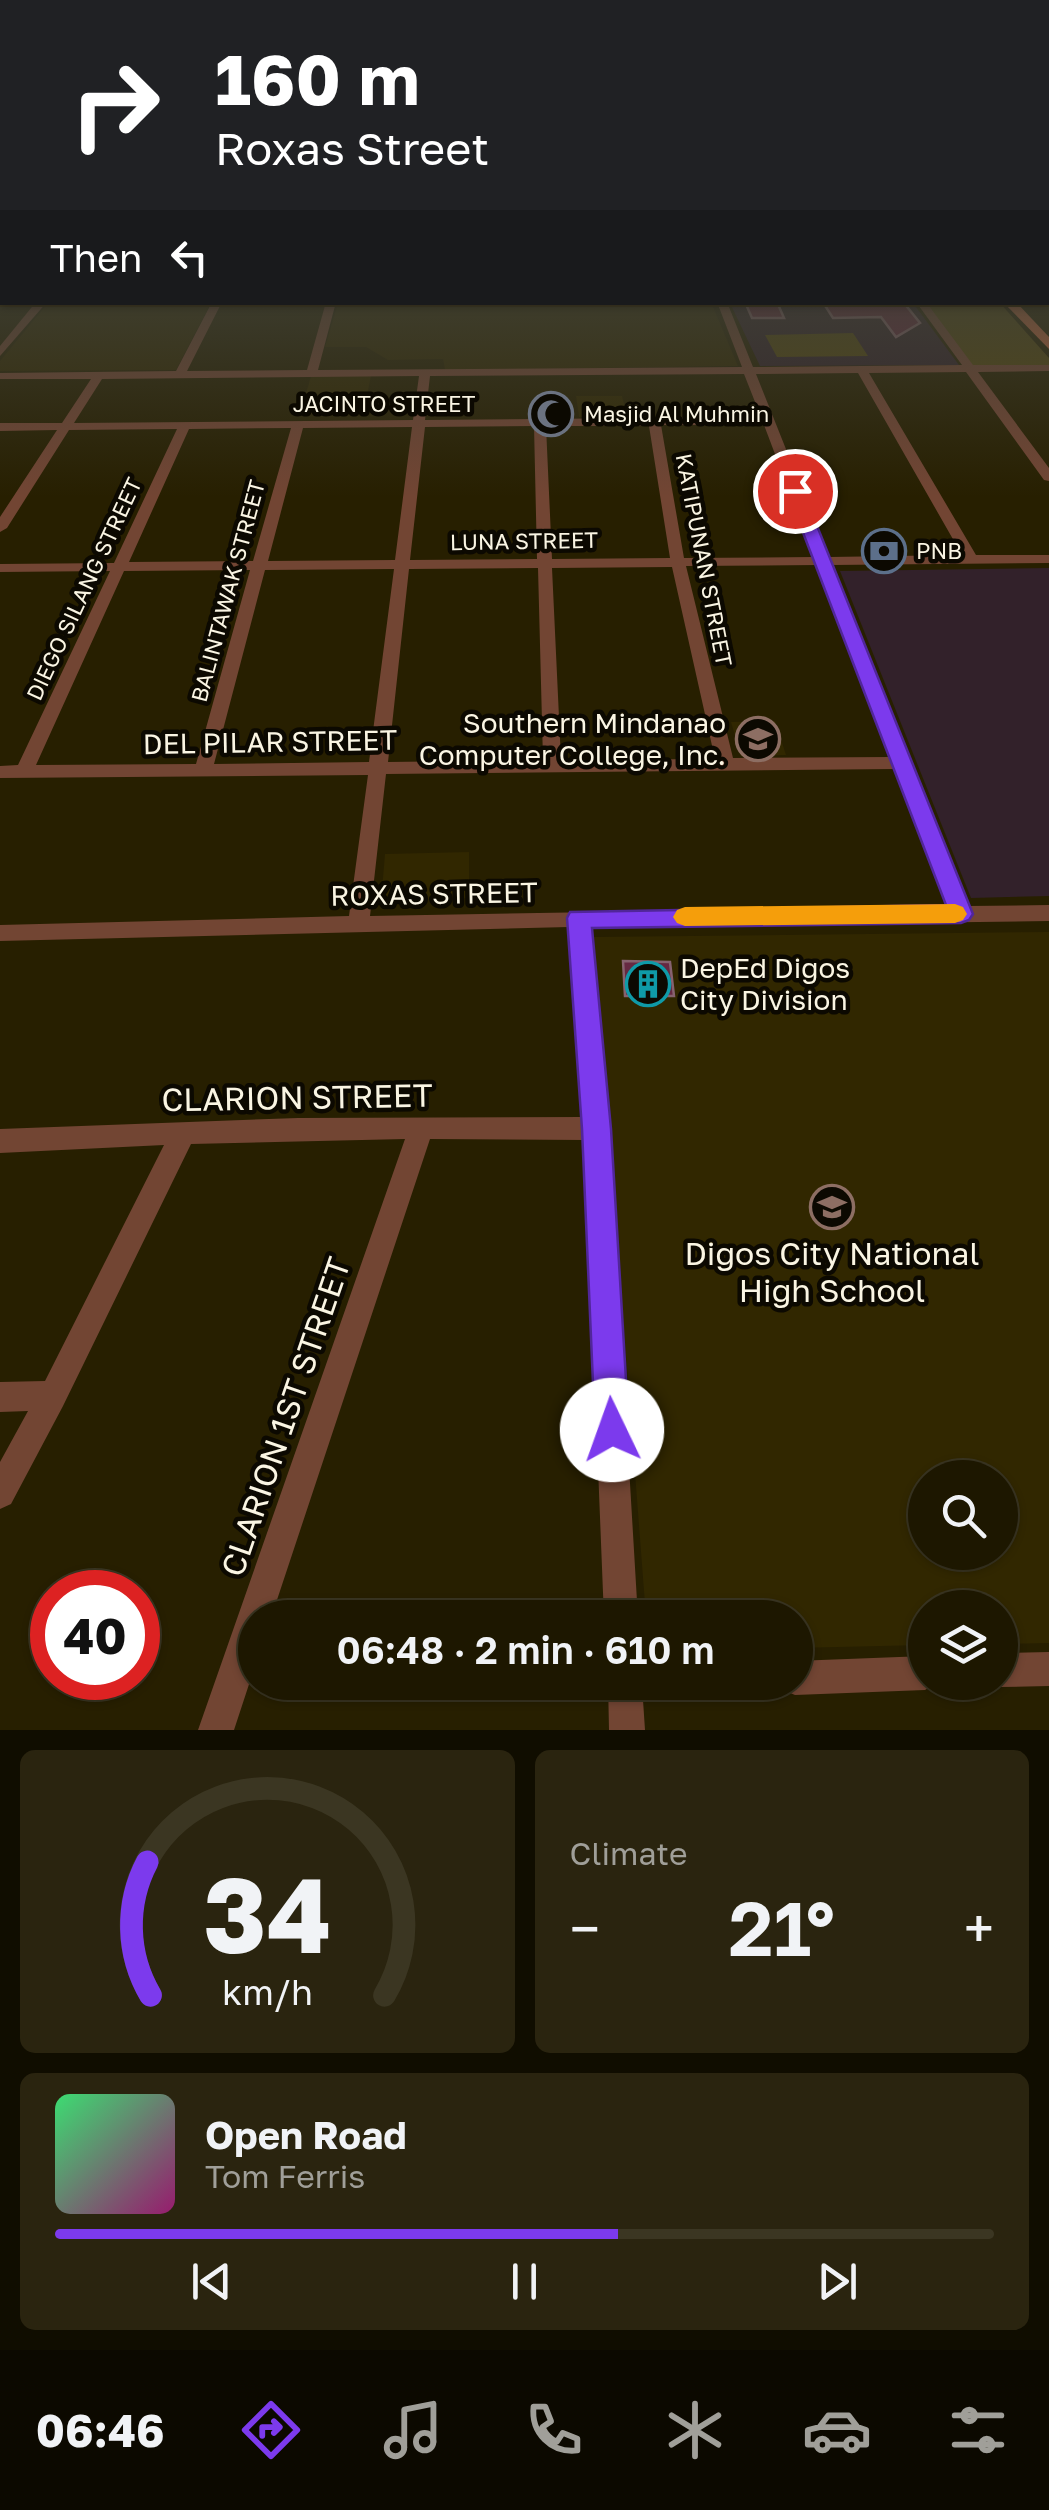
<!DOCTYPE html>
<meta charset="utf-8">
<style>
body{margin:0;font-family:"Golos Text",sans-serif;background:#2a240f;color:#f1f3f6;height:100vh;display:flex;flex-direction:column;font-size:38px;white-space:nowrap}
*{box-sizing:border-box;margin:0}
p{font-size:32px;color:#a09f99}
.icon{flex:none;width:55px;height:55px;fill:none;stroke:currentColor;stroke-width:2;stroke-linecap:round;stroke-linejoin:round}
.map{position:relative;height:1730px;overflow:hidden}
.panel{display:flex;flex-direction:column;gap:20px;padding:20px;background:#100d00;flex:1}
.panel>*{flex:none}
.banner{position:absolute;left:0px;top:0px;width:1050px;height:305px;box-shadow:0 2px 8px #0004,0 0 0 2px #3b3622;background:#202124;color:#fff;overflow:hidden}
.fabs{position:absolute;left:908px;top:1460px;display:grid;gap:20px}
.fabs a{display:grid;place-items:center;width:110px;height:110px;border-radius:50%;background:#1d1700;box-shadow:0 2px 8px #0004,0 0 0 2px #3b3622;font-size:50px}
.speed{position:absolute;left:30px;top:1570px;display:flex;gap:20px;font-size:50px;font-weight:700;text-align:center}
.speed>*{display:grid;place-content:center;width:130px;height:130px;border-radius:50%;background:#1d1700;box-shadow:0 2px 8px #0004,0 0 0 2px #3b3622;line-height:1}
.speed .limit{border:15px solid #d22;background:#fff;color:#111}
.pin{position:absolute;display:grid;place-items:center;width:85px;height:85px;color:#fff;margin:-42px;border:5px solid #fff;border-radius:50%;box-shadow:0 2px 10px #0007}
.me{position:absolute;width:110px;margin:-55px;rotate:357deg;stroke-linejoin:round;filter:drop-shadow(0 0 8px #0008)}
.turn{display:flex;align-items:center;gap:35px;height:210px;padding:0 50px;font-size:45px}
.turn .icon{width:130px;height:130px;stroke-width:2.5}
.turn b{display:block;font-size:70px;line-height:85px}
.then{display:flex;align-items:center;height:95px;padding:0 50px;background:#0003;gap:20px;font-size:38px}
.big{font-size:75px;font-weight:600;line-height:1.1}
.panel .tile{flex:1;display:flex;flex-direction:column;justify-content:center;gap:15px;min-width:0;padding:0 35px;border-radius:15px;background:#2a240f}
.panel .dial{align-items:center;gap:0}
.dial svg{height:260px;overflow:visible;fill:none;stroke:#3b3622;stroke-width:7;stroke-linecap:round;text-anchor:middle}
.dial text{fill:#f1f3f6;stroke:none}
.song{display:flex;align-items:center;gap:30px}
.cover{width:120px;height:120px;border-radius:15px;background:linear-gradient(135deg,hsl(140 70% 55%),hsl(320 70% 35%))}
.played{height:10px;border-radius:5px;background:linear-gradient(90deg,#7c3aed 60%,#3b3622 60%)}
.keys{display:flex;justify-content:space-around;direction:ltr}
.heat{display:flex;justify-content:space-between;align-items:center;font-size:55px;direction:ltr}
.panel .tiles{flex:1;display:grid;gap:20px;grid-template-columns:1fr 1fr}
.tile:last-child{grid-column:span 2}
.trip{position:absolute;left:238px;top:1600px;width:575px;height:100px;border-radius:50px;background:#1d1700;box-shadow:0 2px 8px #0004,0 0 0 2px #3b3622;font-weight:600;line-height:100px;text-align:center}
.tab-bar{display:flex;height:160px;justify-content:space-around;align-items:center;background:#0c0900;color:#a09f99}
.tab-bar .icon{width:70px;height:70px}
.tab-bar .current{color:#7c3aed}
.tab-bar b{font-size:45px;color:#f1f3f6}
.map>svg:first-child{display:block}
.commercial{fill:#32212a}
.built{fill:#312700;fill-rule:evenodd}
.green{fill:#53460f}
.building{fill:#662942;stroke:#86626f;stroke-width:2.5}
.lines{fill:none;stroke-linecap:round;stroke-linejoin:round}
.minor{fill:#724533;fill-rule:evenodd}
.major{fill:#c46741;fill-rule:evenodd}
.route{fill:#7c3aed;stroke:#51269a;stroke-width:2.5}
.slow{fill:#f59e0b}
.labels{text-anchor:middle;stroke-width:9;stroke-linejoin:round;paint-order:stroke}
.far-street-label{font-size:22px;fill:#faf5e3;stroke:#0c0901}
.far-poi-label{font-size:22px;fill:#faf5e3;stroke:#0c0901;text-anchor:start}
.poi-label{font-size:28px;fill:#faf5e3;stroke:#0c0901;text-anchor:end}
.street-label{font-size:28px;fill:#faf5e3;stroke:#0c0901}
.near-street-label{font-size:32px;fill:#faf5e3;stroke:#0c0901}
.near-poi-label{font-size:32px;fill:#faf5e3;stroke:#0c0901}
</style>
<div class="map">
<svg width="1049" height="1730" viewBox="0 0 1049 1730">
<rect width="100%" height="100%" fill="#271f00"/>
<g class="commercial">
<path d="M730,303H913L959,365L760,366Z"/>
<path d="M1049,568V896L971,898L840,571Z"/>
</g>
<g class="built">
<path d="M711,302L738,366L445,370L443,359L388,360L366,347H325L338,303Z"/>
<path d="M48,303V302L211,303L176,370L0,371V361Z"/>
<path d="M311,376H371L367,396L305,397Z"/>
<path d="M576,396H622L627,416L579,417Z"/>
<path d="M775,721L786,755L741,756L731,722Z"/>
<path d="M469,852V898L381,901L385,854Z"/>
<path d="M1049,932V1643L1000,1644V1608H925V1645L795,1648V1618L646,1617L594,937ZM925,1478H1000V1552H925Z"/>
</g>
<g class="green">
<path d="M925,303H1000L1049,358V365L973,366Z"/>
<path d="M853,333L868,356L777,357L765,335Z"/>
</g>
<g class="building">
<path d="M745,302H777L784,318H752Z"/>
<path d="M904,303L920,323L896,337L881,317L833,318L824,304Z"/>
<path d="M623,961L670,962L674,996H625Z"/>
</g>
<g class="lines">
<g class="minor">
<rect x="1048" y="256" width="1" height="6"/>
<rect x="0" y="261" width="2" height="6"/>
<rect x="1048" y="292" width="1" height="6"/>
<path d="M36,302H47L0,356V346Z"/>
<path d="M212,302H222L187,371L307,370L326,302H336L318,370L742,367L717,302H727L753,367L962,365L916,302H926L973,365H1049V371L978,372L1049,468V481L1044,480L966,372L869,373L976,555H1049V563L832,565L968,906L1049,905V921L590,927L609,1129L638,1618H604L585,1140L430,1139L271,1618H255V1666L234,1730H198L405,1139L191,1144L63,1406L11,1504L0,1509V1462L28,1411L0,1412V1382L45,1381L164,1145L0,1153V1129L298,1118L584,1117L569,927L0,941V925L349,916L368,775L0,778V766L18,765L110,571L0,572V564L114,563L177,429L69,430L7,528L0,532V517L57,430L0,431V423H62L91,379H0V373L176,371ZM858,373L962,555L829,557L756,374ZM744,374L761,417L425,420L430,376ZM419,376L413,420L74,423L102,379ZM661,425H764L814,557L684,558ZM534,426L537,559L410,560L425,427ZM546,426H649L670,558L552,559ZM412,427L395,560L268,561L303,428ZM291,428L253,561L129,562L189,429ZM818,565L891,757L733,758L686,566ZM672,567L715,759L561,760L552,568ZM538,568L543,760L388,762L409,569ZM394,569L369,762L214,764L265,570ZM250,570L196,764L36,765L124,571ZM895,769L947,906L370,916L386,774Z"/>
<path d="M1049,1652V1686L1000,1687L989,1682H1000V1653Z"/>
<path d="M925,1656V1682H938L925,1690L795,1695L783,1690L780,1682H795V1661Z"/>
<path d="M608,1682H671L666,1694L643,1700L645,1730H609Z"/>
</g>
<path class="major" d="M1003,302H1016L1049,337V349Z"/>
</g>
<linearGradient id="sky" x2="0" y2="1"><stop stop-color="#151100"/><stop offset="0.51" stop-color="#414237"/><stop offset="1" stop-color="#414237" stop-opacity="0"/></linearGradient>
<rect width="1049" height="497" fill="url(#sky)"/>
<path class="route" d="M795,486L803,491L973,914L969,920L961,923L592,928L611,1129L629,1430L624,1442L612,1447L600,1442L595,1430L582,1129L567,918L570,912L946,905L787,491Z"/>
<path class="slow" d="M955,904L963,907L967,914L963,920L955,923L685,926L677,923L673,917L677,910L685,907Z"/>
<defs>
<symbol id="mosque-ring" viewBox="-11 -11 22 22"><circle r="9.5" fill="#0c0901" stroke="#6b7280" stroke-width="1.5"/><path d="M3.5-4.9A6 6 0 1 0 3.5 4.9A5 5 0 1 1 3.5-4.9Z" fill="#6b7280"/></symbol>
<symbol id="bank-ring" viewBox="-11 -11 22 22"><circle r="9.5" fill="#0c0901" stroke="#5c6f8a" stroke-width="1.5"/><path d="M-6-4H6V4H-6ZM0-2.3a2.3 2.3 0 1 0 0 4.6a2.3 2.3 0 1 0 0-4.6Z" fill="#5c6f8a"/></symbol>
<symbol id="university-ring" viewBox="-11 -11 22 22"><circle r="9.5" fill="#0c0901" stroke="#8d6e63" stroke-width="1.5"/><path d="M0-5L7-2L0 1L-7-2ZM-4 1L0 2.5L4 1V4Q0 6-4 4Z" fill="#8d6e63"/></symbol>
<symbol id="building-ring" viewBox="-11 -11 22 22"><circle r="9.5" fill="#0c0901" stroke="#0f9aa8" stroke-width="1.5"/><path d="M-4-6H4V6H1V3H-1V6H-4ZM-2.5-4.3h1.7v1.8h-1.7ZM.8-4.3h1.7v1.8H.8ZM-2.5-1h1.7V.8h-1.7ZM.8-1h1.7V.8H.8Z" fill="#0f9aa8"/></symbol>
<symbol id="school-ring" viewBox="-11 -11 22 22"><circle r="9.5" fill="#0c0901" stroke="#8d6e63" stroke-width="1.5"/><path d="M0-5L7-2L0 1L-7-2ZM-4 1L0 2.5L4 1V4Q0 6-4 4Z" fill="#8d6e63"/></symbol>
</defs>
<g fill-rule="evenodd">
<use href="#mosque-ring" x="526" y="389" width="50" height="50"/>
<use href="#bank-ring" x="859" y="526" width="50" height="50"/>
<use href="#university-ring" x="733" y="714" width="50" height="50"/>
<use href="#building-ring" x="623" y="959" width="50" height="50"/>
<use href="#school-ring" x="807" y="1182" width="50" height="50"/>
</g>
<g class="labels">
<g class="far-street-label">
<text x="384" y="412">JACINTO STREET</text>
<text transform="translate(524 541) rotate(-1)" y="8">LUNA STREET</text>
<text transform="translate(704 560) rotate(79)" y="8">KATIPUNAN STREET</text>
<text transform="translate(84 589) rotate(-65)" y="8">DIEGO SILANG STREET</text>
<text transform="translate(228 591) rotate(-75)" y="8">BALINTAWAK STREET</text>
</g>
<g class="far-poi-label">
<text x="584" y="422">Masjid Al Muhmin</text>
<text x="916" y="559">PNB</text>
</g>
<g class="poi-label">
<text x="726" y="733">Southern Mindanao<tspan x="726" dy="32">Computer College, Inc.</tspan></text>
<text x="680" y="978" text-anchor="start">DepEd Digos<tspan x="680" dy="32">City Division</tspan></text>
</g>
<g class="street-label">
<text transform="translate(270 742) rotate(-1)" y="10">DEL PILAR STREET</text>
<text transform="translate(434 894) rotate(-1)" y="10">ROXAS STREET</text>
</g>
<g class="near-street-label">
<text transform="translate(297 1098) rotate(-1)" y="11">CLARION STREET</text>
<text transform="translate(286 1417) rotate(-71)" y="11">CLARION 1ST STREET</text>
</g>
<g class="near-poi-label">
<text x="832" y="1265">Digos City National<tspan x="832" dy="37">High School</tspan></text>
</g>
</g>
</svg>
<div class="fabs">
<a><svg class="icon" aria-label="search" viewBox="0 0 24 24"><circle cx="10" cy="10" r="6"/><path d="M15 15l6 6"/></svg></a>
<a><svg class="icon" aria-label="layers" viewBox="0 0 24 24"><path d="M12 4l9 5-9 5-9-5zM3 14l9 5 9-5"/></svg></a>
</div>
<div class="speed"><div class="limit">40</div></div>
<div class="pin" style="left:795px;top:491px;background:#d93025"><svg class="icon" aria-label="arrive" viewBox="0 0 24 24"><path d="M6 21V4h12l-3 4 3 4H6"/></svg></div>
<svg class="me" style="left:612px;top:1430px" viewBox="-20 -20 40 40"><circle r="19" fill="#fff"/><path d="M0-13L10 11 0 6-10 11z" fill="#7c3aed"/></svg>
<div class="trip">06:48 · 2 min · 610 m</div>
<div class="banner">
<div class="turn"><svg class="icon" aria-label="right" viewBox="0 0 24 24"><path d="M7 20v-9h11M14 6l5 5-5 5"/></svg><div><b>160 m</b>Roxas Street</div></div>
<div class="then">Then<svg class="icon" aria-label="left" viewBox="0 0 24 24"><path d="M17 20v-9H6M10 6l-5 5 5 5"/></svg></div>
</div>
</div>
<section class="panel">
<div class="tiles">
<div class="tile dial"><svg viewBox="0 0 100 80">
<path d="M14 69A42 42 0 1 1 86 69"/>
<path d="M14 69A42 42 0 0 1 13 28" stroke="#7c3aed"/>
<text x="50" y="56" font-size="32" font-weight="700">34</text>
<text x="50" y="72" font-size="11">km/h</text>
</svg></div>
<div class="tile"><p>Climate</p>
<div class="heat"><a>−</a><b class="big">21°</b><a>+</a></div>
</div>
<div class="tile">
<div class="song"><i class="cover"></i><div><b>Open Road</b><p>Tom Ferris</p></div></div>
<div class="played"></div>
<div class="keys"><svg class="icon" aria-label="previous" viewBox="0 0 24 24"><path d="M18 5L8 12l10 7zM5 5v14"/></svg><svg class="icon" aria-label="pause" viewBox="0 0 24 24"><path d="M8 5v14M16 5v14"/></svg><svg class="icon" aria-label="next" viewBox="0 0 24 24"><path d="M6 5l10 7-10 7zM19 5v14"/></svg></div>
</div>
</div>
</section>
<nav class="tab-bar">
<b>06:46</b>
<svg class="icon current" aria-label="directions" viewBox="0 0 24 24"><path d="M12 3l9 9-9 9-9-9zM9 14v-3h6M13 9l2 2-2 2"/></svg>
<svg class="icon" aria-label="music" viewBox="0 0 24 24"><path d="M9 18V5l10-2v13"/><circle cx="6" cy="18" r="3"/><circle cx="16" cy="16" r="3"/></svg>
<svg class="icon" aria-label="phone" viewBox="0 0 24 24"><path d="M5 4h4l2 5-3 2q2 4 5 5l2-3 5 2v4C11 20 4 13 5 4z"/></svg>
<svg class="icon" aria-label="climate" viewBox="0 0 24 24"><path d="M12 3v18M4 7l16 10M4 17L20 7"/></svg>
<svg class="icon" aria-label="car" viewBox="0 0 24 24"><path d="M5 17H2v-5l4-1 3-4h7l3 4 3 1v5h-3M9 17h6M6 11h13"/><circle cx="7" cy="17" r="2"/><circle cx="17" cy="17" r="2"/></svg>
<svg class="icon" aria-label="filters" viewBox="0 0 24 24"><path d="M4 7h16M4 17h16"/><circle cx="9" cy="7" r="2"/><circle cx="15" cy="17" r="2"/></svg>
</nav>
